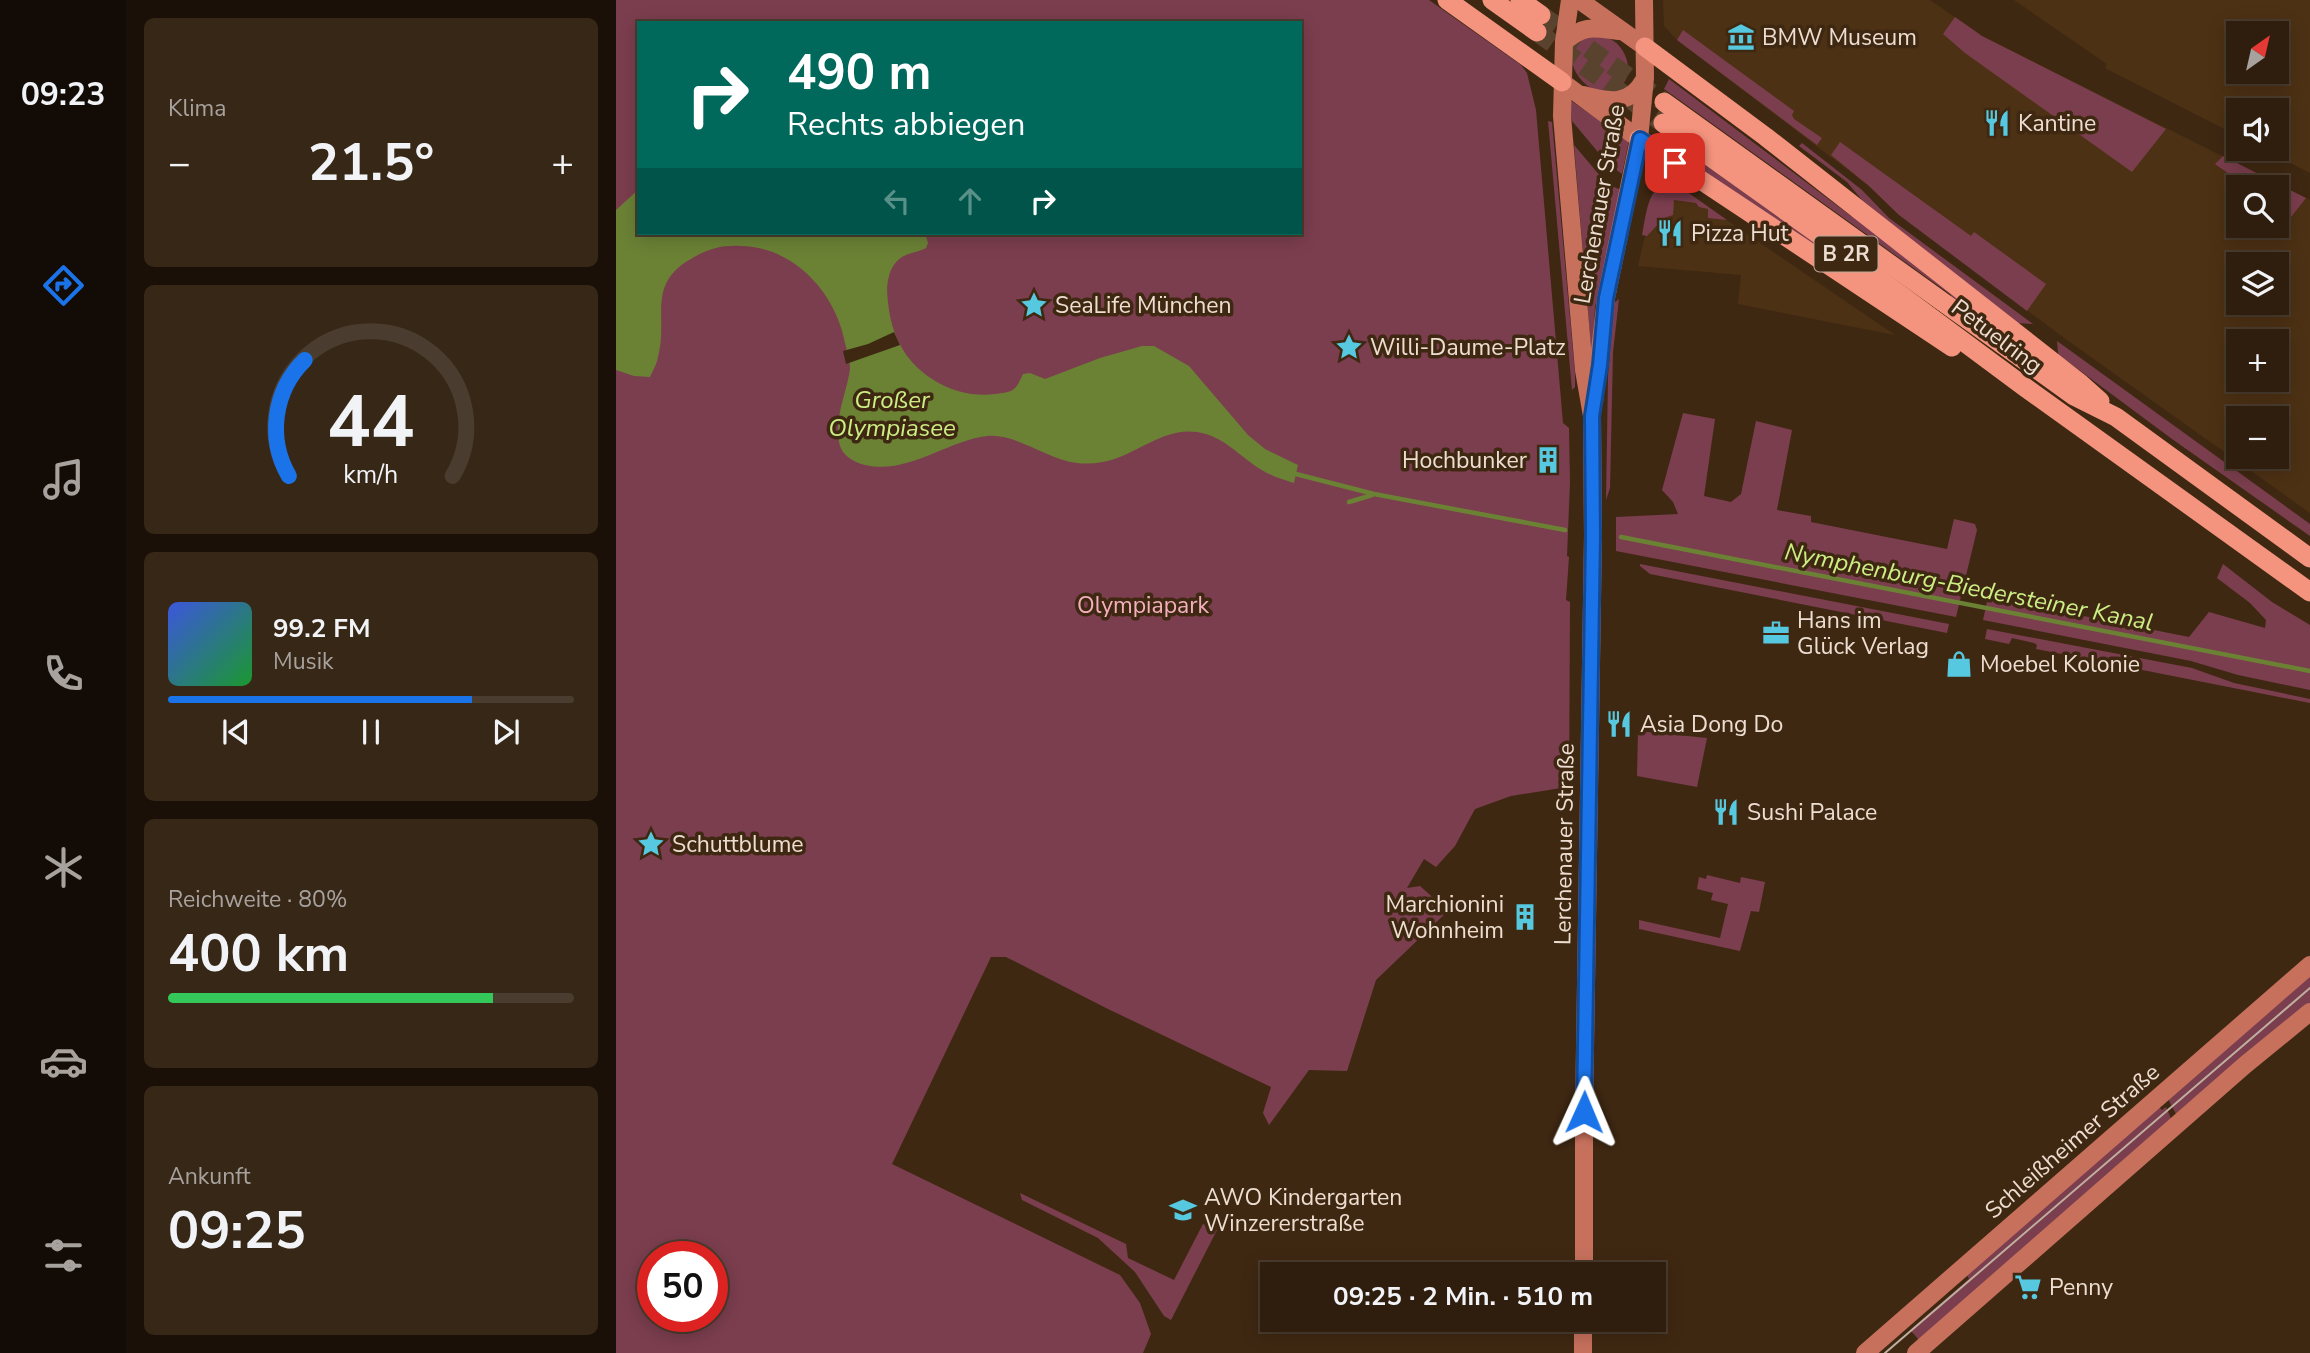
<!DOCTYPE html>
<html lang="de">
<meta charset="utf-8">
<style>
body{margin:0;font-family:"Nunito Sans",sans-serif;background:#372717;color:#f1f3f6;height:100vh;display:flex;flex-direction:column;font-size:26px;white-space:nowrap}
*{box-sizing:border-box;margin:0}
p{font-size:23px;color:#a7a29e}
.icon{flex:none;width:38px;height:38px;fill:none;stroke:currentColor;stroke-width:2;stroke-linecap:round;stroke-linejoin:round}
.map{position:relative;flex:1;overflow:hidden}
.side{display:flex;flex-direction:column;gap:18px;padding:18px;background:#1a1008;width:490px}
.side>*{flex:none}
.guide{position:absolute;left:21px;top:21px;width:665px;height:214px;border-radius:0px;box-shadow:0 4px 18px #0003,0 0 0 2px #4a3c2e;background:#00695c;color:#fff;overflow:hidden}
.needle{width:46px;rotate:34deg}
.fabs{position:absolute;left:1610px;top:21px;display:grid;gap:14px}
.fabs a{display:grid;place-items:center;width:63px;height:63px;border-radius:0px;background:#2f1e0e;box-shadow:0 4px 18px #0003,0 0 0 2px #4a3c2e;font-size:35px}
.speed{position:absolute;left:21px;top:1241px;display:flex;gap:14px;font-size:35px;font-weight:700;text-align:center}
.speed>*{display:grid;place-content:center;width:91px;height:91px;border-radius:50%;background:#2f1e0e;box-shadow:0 4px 18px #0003,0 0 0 2px #4a3c2e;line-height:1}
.speed .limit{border:10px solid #d22;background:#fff;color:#111}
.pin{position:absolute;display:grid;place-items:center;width:60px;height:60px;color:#fff;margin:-30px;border-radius:14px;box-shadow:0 4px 10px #0006}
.me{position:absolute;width:77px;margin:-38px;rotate:1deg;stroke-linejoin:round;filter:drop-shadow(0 0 5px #0008)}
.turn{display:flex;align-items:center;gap:24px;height:147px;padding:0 35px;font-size:32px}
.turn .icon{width:91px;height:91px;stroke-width:2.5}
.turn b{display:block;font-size:49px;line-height:60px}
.lanes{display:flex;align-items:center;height:66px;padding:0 35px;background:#0003;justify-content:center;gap:35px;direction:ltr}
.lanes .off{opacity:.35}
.big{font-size:52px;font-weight:700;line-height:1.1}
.side .card{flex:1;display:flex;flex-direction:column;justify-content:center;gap:10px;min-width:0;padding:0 24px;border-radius:10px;background:#372717}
.side .dial{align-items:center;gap:0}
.dial svg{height:182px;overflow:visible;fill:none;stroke:#4a3c2e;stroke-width:7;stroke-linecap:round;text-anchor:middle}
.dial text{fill:#f1f3f6;stroke:none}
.song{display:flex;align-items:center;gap:21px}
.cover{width:84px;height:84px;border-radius:10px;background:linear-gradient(135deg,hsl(230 70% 55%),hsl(130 70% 35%))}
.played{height:7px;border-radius:4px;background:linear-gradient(90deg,#1a73e8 75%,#4a3c2e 75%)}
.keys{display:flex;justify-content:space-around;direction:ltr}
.heat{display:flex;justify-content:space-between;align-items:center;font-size:38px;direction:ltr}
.charge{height:10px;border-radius:5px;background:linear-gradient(90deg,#34c759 80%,#4a3c2e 0)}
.trip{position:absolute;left:644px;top:1262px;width:406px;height:70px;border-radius:0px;background:#2f1e0e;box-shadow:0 4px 18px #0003,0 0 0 2px #4a3c2e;font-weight:700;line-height:70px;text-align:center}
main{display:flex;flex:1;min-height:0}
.tabs{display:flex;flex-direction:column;width:126px;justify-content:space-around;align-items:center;background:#130c06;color:#a7a29e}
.tabs .icon{width:49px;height:49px}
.tabs .active{color:#1a73e8}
.tabs b{font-size:32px;color:#f1f3f6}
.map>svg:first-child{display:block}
.built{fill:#4d3114;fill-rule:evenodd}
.green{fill:#7b3e4e;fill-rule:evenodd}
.water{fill:#6b8235}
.pier{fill:#3f2812}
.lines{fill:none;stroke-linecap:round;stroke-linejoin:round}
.stream{stroke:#6b8235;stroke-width:4.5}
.trunk-tunnel{stroke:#59432f;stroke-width:19;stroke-dasharray:19 10;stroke-linecap:butt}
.secondary{stroke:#c7715d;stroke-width:18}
.trunk{stroke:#f4947e;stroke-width:19}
.tram{stroke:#c0af9f;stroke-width:2}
.route-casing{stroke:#114b97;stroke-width:18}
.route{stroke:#1a73e8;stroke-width:12}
.labels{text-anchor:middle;stroke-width:7;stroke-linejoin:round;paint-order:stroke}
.shield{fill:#3f2812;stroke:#baa798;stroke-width:2}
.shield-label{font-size:21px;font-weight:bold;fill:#eeded1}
.poi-label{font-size:23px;fill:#eeded1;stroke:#3f2812;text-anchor:start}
.street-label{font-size:23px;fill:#eeded1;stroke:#3f2812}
.park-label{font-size:23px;fill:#f5b0bf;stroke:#3f2812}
.water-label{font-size:24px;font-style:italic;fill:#ccee84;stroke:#3f2812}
</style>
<main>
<nav class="tabs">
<b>09:23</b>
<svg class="icon active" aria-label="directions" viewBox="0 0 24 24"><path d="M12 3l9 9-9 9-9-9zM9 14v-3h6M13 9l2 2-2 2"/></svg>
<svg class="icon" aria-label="music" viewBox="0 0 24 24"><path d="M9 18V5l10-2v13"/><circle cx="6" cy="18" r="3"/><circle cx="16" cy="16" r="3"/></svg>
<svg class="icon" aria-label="phone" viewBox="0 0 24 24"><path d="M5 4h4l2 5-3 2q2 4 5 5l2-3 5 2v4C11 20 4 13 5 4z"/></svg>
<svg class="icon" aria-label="climate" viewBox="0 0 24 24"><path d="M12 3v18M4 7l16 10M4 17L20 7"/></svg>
<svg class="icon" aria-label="car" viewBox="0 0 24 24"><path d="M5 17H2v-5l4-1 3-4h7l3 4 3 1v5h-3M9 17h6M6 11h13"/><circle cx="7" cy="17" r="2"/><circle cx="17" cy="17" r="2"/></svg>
<svg class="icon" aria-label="filters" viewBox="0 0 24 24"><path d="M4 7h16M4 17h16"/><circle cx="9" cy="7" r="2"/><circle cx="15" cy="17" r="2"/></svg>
</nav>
<section class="side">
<div class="card"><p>Klima</p>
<div class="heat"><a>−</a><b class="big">21.5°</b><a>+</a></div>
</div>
<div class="card dial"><svg viewBox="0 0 100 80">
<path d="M14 69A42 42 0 1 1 86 69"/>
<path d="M14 69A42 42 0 0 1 21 18" stroke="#1a73e8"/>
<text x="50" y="56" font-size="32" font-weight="700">44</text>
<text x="50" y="72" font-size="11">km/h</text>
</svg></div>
<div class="card">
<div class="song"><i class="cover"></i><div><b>99.2 FM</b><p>Musik</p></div></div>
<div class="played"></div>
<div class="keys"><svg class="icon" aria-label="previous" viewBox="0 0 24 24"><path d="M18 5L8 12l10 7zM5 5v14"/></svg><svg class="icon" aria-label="pause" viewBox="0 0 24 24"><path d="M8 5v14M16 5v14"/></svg><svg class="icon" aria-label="next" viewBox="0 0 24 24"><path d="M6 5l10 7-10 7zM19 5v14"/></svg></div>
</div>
<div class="card"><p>Reichweite · 80%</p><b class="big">400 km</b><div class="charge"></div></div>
<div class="card"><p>Ankunft</p><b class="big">09:25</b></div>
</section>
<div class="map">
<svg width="1694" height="1353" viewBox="0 0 1694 1353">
<rect width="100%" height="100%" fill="#3f2812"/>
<g class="built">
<path d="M1047,0H1314L1366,36L1694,200V513L1451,340L1283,215L1253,186L1061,40L1048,26ZM1622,187H1661V226H1622ZM1622,264H1661V303H1622ZM1622,341H1661V380H1622ZM1622,418H1661V457H1622Z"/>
<path d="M1398,0H1694V173L1647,149H1661V110H1622V136L1489,68L1491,64ZM1622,33H1661V72H1622Z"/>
<path d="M1062,187L1279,335L1122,304L1125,275L1022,266L1030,232Z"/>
</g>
<g class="green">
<path d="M0,0H813L905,65L911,73L920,110L947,423L953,428L954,483L951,556L953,557L950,600L954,602L953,803L944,802L945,788L895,796L859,809L839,846L820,867L808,859L791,888L804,886L832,911L760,980L731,1071L693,1070L653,1125L647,1113L655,1087L490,1008L390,957H375L276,1164L504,1275L524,1303L535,1334L527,1353H0ZM23,23H684V233H23ZM37,1256H96V1316H37Z"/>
<path d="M1339,17L1366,36L1550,129L1516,172L1349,53L1327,34Z"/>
<path d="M1067,30L1178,111L1176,115L1178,119L1206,138L1201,145L1061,40Z"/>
<path d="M972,36C978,37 984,36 989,37C1006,41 1018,65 1009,81C988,117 928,59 972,36Z"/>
<path d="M1053,79L1235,216L1244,218L1421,357L1334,298L1335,295L1048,89Z"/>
<path d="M954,100L1013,140L1006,174L992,164L956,121L952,102Z"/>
<path d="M932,121L936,122L959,373V387L956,390Z"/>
<path d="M1045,132L1263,288L1050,148Z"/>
<path d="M1224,142L1355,236L1358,232L1430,284L1411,311L1283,215L1253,186L1215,155Z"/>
<path d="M1186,143L1246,190L1273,218L1417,324L1400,323L1246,200L1231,182L1183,146Z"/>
<path d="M958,145L991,184L1005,190L979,307L976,360Z"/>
<path d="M1607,156L1690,198L1675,217L1661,208V187H1632L1599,164Z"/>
<path d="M1053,182L1060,184L1111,220L1092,218V209L1083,207L1080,203L1058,200L1057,215L1048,218L1031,236L1026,235C1030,217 1031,186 1053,182Z"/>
<path d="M1003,299L997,352L994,488L990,500L992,376L998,303Z"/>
<path d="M1441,341L1694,524V536L1556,439L1451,361L1443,362Z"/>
<path d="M1067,413L1099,419L1088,496L1115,502L1125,494L1140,421L1176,430L1161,510L1195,516V522L1331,549L1338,519L1359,524L1361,530L1340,617L1000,551V517L1062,514L1057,502L1046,490Z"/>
<path d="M1024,564L1333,624L1331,633L1034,574L1024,566Z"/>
<path d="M1607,564L1656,602L1694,625V690L1622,675L1575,661L1367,620L1372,597L1573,637L1593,612L1649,628L1650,620L1634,603L1601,578Z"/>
<path d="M1371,629L1576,668L1618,683L1694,699V703L1420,649L1421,645L1418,643L1396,638L1393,644L1369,639Z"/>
<path d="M1022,731L1091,738L1081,787L1021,776Z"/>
<path d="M1091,875L1124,883L1125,877L1149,882L1143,912L1135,911L1124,951L1023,929V920L1104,938L1112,904L1095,900L1097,893L1081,889L1083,877L1090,879Z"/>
<path d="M1694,975V1004L1560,1114L1552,1099Z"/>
<path d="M1543,1107L1546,1110L1550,1107L1556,1121L1304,1341L1294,1330L1353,1279L1350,1273Z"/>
<path d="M404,1193L510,1244L512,1258L558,1280L587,1224L601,1230L555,1320L548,1316L519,1272L482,1238L406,1200Z"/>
</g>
<path class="water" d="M23,189V233H309L312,243L310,248C301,253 288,253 281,261C271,272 270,288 272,302C274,324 281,345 296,362C317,385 348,398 379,394C386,393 394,393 399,388C403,384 405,378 407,374L414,373L429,379L484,358L526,346H538L573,366L632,435L649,449L682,465L678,483C666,479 655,476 644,469C623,456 608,436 581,432C538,426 512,469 461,463C430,459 400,433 371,436C330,441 292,475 249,465C237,462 225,455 223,442C218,418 231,392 234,369C234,360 231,351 229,343C220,294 179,247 125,246C109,245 94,248 80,256C28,283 53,315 42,357C41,364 37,370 34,377L18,376L0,370V210Z"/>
<path class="pier" d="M278,332L284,345L230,364L227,351L252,344Z"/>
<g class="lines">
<g class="stream">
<path d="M676,473L758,494L949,530"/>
<path d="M733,502L756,495"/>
<path d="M1005,537L1694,671"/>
</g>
<g class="trunk-tunnel">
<path d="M925,15L1048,102"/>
<path d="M921,32L1047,123"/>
</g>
<g class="secondary">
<path d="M954,0L948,42L946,116L968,370L976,416L977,536L968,1112V1274"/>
<path d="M963,0L1029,47"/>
<path d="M948,42C969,24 977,28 1003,31"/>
<path d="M946,82L1023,139"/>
<path d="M967,95C993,102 1014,106 1028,80"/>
<path d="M978,402L990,298L1023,139L1029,78L1028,0"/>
<path d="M967,1353V1320"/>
<path d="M1249,1353L1694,965"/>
<path d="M1300,1353L1629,1065L1694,1012"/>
</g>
<g class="trunk">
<path d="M831,0L946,82"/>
<path d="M876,0L921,32"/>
<path d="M904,0L925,15"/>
<path d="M1029,47L1150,137L1465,384L1484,401"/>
<path d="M1048,102L1458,396L1500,417L1694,558"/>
<path d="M1047,123L1212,241L1410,388L1694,592"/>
<path d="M1023,139L1336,347"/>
</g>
<path class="tram" d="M1269,1353L1694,988"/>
</g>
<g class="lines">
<defs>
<path id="route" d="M968,1112L977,536L976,416L984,365L990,298L1024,139L1059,163"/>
</defs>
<use href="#route" class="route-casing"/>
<use href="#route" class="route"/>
</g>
<defs>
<symbol id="museum-bare" viewBox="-9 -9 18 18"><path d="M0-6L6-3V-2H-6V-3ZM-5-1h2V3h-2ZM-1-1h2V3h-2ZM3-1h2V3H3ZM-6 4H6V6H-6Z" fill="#56c9e0" stroke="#3f2812" stroke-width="2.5" paint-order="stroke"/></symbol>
<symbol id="restaurant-bare" viewBox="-9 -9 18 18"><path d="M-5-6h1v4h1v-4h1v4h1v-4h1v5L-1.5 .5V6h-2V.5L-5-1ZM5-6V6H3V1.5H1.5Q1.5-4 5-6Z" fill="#56c9e0" stroke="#3f2812" stroke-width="2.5" paint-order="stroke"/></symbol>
<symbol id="sight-bare" viewBox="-9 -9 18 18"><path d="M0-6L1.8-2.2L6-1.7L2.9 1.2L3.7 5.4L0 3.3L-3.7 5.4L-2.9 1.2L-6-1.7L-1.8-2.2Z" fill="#56c9e0" stroke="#3f2812" stroke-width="2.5" paint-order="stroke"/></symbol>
<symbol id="building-bare" viewBox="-9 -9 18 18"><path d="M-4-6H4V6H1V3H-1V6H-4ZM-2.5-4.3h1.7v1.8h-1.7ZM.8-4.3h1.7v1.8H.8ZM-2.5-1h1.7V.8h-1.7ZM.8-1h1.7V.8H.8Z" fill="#56c9e0" stroke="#3f2812" stroke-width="2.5" paint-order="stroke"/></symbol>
<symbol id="office-bare" viewBox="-9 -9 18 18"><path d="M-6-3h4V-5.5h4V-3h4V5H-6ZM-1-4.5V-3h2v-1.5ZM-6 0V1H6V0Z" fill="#56c9e0" stroke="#3f2812" stroke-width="2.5" paint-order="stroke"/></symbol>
<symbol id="shop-bare" viewBox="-9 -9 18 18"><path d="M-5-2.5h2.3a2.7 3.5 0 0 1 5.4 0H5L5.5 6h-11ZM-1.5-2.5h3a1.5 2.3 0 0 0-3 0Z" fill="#56c9e0" stroke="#3f2812" stroke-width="2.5" paint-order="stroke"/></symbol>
<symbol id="school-bare" viewBox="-9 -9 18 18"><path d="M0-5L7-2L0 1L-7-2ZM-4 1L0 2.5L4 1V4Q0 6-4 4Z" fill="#56c9e0" stroke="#3f2812" stroke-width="2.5" paint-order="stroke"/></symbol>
<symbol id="supermarket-bare" viewBox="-9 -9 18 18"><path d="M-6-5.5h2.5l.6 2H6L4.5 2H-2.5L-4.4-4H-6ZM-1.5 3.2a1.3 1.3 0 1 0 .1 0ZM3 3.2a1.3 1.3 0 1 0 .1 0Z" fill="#56c9e0" stroke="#3f2812" stroke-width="2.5" paint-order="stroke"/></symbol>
</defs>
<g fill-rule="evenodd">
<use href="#museum-bare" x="1106" y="18" width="38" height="38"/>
<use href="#restaurant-bare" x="1362" y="104" width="38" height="38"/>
<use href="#restaurant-bare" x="1035" y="214" width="38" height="38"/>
<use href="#sight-bare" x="399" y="286" width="38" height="38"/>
<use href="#sight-bare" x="714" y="328" width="38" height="38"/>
<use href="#building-bare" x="913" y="441" width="38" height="38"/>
<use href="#office-bare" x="1141" y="614" width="38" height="38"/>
<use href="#shop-bare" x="1324" y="645" width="38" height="38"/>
<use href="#restaurant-bare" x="984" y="705" width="38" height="38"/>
<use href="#restaurant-bare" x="1091" y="793" width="38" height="38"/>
<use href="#sight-bare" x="16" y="825" width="38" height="38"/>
<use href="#building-bare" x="890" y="898" width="38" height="38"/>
<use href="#school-bare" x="548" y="1191" width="38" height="38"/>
<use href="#supermarket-bare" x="1393" y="1268" width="38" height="38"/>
</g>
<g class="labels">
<rect class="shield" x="1198.5" y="236.5" width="63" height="35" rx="5"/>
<g class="shield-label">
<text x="1230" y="261">B 2R</text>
</g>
<g class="poi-label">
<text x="1146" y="45">BMW Museum</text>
<text x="1402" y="131">Kantine</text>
<text x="1075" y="241">Pizza Hut</text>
<text x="439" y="313">SeaLife München</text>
<text x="754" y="355">Willi-Daume-Platz</text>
<text x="911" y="468" text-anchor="end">Hochbunker</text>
<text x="1181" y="628">Hans im<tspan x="1181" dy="26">Glück Verlag</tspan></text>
<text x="1364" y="672">Moebel Kolonie</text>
<text x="1024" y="732">Asia Dong Do</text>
<text x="1131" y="820">Sushi Palace</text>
<text x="56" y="852">Schuttblume</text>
<text x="888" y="912" text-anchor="end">Marchionini<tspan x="888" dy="26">Wohnheim</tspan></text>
<text x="588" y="1205">AWO Kindergarten<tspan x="588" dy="26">Winzererstraße</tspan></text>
<text x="1433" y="1295">Penny</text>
</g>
<g class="street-label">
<text transform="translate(983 204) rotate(-80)" y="8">Lerchenauer Straße</text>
<text transform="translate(1381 336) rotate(37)" y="8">Petuelring</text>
<text transform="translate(948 844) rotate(-89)" y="8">Lerchenauer Straße</text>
<text transform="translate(1456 1141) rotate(-41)" y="8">Schleißheimer Straße</text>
</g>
<g class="park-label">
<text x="527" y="613">Olympiapark</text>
</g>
<g class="water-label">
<text x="276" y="408">Großer<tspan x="276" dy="28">Olympiasee</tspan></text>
<text transform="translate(1353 587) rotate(11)" y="8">Nymphenburg-Biedersteiner Kanal</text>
</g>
</g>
</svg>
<div class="fabs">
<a><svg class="needle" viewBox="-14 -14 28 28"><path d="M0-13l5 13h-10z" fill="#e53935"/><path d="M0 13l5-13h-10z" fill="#a7a29e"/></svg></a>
<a><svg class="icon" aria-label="sound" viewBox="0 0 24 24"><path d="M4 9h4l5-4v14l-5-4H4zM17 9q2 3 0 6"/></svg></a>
<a><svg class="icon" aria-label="search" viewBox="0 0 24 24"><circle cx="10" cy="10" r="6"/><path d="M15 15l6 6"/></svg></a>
<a><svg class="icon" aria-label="layers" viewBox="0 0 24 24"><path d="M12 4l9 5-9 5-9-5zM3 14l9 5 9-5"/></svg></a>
<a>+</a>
<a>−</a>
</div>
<div class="speed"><div class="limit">50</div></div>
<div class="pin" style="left:1059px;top:163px;background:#d93025"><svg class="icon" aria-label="arrive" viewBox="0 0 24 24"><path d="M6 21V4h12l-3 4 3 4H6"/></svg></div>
<svg class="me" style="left:968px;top:1112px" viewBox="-20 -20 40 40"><path d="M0-17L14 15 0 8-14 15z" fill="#1a73e8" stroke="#fff" stroke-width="4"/></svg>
<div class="trip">09:25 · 2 Min. · 510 m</div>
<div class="guide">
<div class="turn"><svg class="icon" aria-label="right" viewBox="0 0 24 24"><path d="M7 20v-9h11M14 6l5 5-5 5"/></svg><div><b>490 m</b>Rechts abbiegen</div></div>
<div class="lanes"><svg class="icon off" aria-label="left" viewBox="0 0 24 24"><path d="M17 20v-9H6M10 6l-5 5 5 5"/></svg><svg class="icon off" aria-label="ahead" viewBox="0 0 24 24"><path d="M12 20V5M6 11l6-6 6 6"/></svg><svg class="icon" aria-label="right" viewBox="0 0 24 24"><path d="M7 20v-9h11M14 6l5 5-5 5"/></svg></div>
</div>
</div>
</main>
